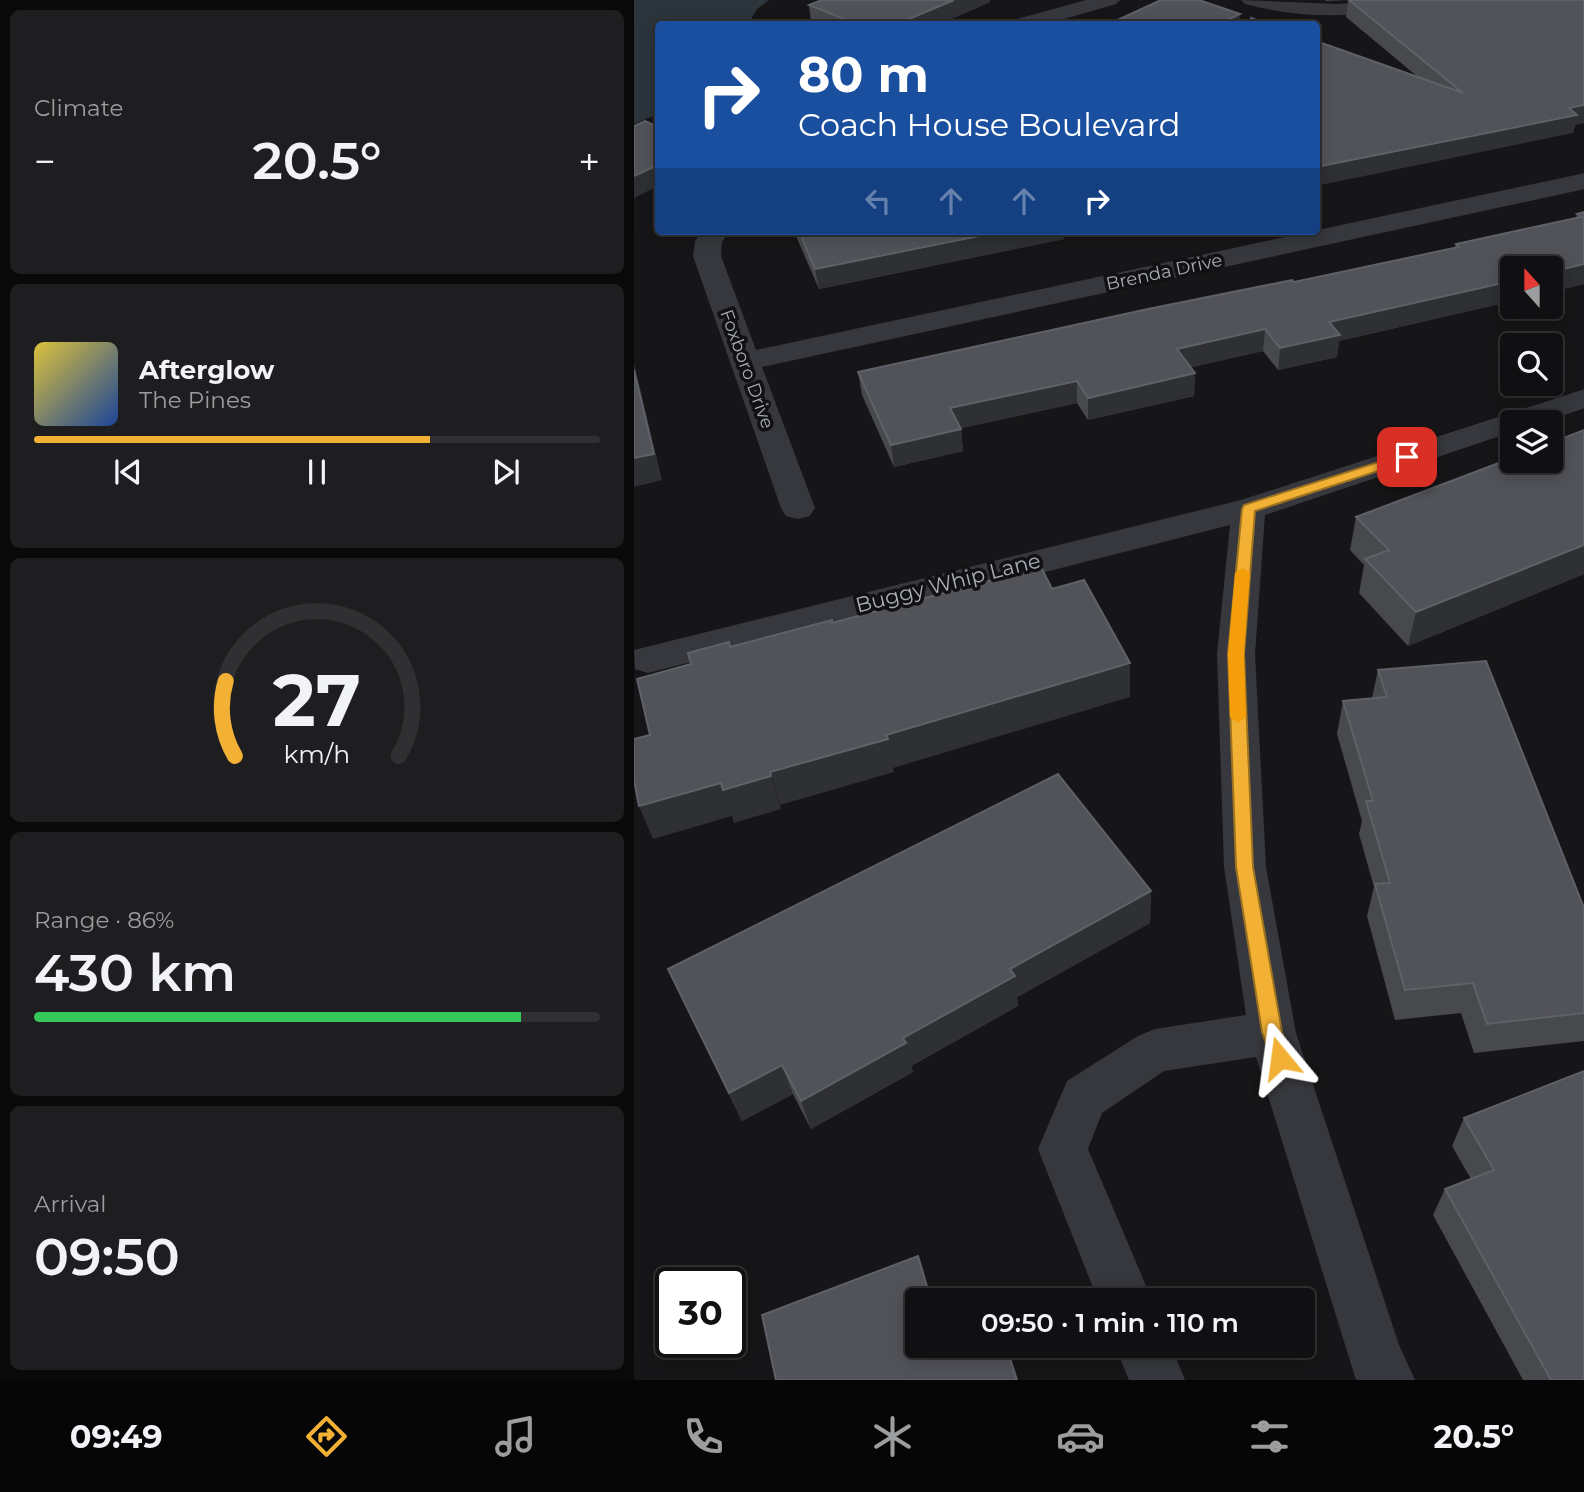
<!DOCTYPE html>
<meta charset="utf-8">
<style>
body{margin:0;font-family:Montserrat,sans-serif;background:#1e1e20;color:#f1f3f6;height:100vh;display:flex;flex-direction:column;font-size:26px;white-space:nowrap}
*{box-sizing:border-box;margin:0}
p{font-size:23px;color:#9c9d9f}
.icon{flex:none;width:38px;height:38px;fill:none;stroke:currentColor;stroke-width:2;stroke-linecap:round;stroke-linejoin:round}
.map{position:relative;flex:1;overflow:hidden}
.side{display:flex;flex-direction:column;gap:10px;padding:10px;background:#09090a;width:634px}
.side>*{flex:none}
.top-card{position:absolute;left:21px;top:21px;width:665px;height:214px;border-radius:7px;box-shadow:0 4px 18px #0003,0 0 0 2px #303032;background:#1a4fa0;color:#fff;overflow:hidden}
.needle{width:46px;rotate:339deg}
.controls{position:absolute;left:866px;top:256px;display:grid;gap:14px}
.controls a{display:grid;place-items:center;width:63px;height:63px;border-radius:7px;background:#101012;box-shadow:0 4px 18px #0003,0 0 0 2px #303032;font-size:35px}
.speed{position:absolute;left:21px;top:1267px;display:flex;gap:14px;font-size:35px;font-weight:700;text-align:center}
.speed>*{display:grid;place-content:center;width:91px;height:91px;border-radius:50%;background:#101012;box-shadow:0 4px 18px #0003,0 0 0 2px #303032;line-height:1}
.speed .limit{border:4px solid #111;border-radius:10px;background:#fff;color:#111}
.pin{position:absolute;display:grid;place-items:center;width:60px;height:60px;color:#fff;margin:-30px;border-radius:14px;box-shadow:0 4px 10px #0006}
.me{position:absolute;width:77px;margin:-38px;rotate:344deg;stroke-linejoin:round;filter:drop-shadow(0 0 5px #0008)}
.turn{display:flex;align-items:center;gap:24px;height:147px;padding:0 28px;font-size:32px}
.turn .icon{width:91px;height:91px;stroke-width:2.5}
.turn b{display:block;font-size:49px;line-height:60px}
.lanes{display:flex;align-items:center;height:66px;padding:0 28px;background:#0003;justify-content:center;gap:35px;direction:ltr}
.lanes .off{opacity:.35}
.big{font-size:52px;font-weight:600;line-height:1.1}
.side .tile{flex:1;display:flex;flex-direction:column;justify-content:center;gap:10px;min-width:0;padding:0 24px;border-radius:10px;background:#1e1e20}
.side .dial{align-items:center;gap:0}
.dial svg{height:182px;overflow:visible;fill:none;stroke:#303032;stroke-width:7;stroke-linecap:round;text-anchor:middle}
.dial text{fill:#f1f3f6;stroke:none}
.song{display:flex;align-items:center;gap:21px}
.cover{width:84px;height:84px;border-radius:10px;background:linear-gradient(135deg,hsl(50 70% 55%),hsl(220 70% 35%))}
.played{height:7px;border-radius:4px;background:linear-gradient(90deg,#f2b134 70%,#303032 70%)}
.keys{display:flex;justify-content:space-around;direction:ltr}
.heat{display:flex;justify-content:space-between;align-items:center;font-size:38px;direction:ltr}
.charge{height:10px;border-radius:5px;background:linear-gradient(90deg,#34c759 86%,#303032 0)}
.trip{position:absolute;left:271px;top:1288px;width:410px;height:70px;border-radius:7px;background:#101012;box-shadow:0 4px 18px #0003,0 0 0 2px #303032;font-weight:600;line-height:70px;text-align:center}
.tab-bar{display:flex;height:112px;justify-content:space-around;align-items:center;background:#060607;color:#9c9d9f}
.tab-bar .icon{width:49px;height:49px}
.tab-bar .active{color:#f2b134}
.tab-bar b{font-size:32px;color:#f1f3f6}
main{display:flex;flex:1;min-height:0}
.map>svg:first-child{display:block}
.water{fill:#2c353c}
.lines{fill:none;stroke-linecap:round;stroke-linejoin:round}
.minor{fill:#37383d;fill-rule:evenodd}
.wall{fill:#47494d}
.shaded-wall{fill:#2f3033}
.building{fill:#525359;stroke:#5f6168;stroke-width:2}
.route{fill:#f2b134;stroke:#9d7322;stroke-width:2}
.slow{fill:#f59e0b}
.labels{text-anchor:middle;stroke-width:7;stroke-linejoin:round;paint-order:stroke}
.far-street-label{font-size:18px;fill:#a8adb8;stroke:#111113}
.street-label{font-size:21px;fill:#a8adb8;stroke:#111113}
</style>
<main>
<section class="side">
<div class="tile"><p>Climate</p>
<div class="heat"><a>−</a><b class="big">20.5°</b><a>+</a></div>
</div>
<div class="tile">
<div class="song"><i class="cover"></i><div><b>Afterglow</b><p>The Pines</p></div></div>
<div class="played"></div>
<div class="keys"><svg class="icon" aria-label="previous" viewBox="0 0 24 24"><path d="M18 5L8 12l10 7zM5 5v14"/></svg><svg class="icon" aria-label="pause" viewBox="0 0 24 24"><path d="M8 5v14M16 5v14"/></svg><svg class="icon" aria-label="next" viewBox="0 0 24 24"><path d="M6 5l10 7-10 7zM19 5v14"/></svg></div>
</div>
<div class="tile dial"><svg viewBox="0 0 100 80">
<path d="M14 69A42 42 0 1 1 86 69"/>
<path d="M14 69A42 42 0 0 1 10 36" stroke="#f2b134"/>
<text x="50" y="56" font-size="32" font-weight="700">27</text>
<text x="50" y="72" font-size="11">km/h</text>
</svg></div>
<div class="tile"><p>Range · 86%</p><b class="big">430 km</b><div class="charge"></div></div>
<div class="tile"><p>Arrival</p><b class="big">09:50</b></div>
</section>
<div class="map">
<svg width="951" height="1380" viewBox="0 0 951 1380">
<rect width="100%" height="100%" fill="#161618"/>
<path class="water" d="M0,0H135L123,9L114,24H24V114L0,124Z"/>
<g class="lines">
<g class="minor">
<path d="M452,0H486L482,4L413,24H380L383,19Z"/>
<path d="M607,0L702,4L798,0L794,4L787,6C726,17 671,20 611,4Z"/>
<path d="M951,173V189L128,367L181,508L176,516L164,519L152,516L147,508L59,256L61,241L69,231H96L88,242L87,256L122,350Z"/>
<path d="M951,389V408L911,422H878V432L631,515L621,654L632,867L662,1033L765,1345L781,1380H723L721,1377L622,1057L530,1071L468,1113L454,1149L518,1300H464L404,1149L433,1081L504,1036L521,1029L612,1015L590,867L583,654L596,525L14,673L1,669L0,650L607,500Z"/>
<path d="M481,1346H537L551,1380H495Z"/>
</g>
</g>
<g class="wall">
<path d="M188,0H356V2L306,24H181L177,23L175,5Z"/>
<path d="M691,0H950L941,125L939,133L784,77L712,17L714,0L692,1Z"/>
<path d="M950,212V284L917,292L878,268V301L705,341L703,357L644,370L629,351L556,367L561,373L560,396L454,420L443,403L327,428L329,451L260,467L228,395L224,372L660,282L821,247L822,244L942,218L943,214Z"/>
<path d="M161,231H430V239L185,289L162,236Z"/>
<path d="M950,430V574L774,646L725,593L730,565L716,550L722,517Z"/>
<path d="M744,670L950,908V1041L840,1053L827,1013L761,1020L733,916L740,887L725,834L728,821L703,734L709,701L738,698Z"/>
<path d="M517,891L516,923L383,997L384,1006L277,1066L279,1072L177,1129L159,1094L108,1121L34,969Z"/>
<path d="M950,1071V1380H889L799,1215L811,1189L837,1179L818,1146L830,1118Z"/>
</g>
<g class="shaded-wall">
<path d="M320,0H356V2L306,24H263Z"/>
<path d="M606,14L605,24H585Z"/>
<path d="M950,105V123L941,125L939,133L682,186V167Z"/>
<path d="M24,165V186L0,198V176Z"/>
<path d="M370,231H430V239L185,289L181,269Z"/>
<path d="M950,264V284L917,292V272Z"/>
<path d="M878,281V301L705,341L703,357L644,370L646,348L695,322Z"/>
<path d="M631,329L629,351L542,371L543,349Z"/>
<path d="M0,363L28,480L0,487Z"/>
<path d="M561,373L560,396L454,420V398Z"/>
<path d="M443,381V403L319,430L316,408Z"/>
<path d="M327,429L329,451L260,467L257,445Z"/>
<path d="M950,545V574L774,646L782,612Z"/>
<path d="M496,663V697L259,768L260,772L146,805L136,772L252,735Z"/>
<path d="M137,776L147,809L100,823L98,816L19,839L5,806L87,783Z"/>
<path d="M517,891L516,923L383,997L384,1006L277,1066L279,1072L177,1129L167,1101L269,1038L376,969Z"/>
<path d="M148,1065L159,1094L108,1121L95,1093Z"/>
</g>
<g class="building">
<path d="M188,0H320L263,24H223L175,5Z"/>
<path d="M527,0H565L606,14L585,24H475Z"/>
<path d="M715,0H950V105L935,108L943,115L682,167V41L829,93Z"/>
<path d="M617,18L634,24H618Z"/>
<path d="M11,121L24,127V165L0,176V126Z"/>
<path d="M950,212V264L917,272V268H878V281L695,322L706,335L646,348L631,329L543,349L561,373L454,398L443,381L316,408L327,429L257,445L224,372L514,309L658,280L660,282L825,247L822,244L947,217L943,214Z"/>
<path d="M165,231H370L181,269Z"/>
<path d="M0,370L20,454L0,458Z"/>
<path d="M950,430V545L782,612L731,559L755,550L722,517L878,458V460H917V443Z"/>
<path d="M407,567L418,589L450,580L496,663L252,735L254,739L136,772L137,776L89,790L87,783L5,806L0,780V739L16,735L3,679L57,664L54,653L95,642L96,647L198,620V623Z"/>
<path d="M852,661L950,908V1013L853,1024L839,983L771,990L741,884L756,883L732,801H739L709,701L753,697L744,670Z"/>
<path d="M424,774L517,891L376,969L381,976L269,1038L272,1043L167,1101L148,1065L95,1093L34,969Z"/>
<path d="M950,1071V1380H917L811,1189L860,1170L830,1118Z"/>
<path d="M284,1256L297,1300H284V1346H372L383,1380H142L128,1315Z"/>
<path d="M355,1291L358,1300H331Z"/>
</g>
<path class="route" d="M773,453L778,454V460L621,511L610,654L619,867L648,1032L656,1058L653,1064L646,1067L639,1064L628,1032L602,867L594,654L608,509L610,505Z"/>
<path class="slow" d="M609,568L616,573L610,654L612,717L604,723L596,717L594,654L601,573Z"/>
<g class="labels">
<g class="far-street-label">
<text transform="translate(530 272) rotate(-12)" y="6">Brenda Drive</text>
<text transform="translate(113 369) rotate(70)" y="6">Foxboro Drive</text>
</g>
<g class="street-label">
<text transform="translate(314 583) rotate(-14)" y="7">Buggy Whip Lane</text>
</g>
</g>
</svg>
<div class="controls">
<a><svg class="needle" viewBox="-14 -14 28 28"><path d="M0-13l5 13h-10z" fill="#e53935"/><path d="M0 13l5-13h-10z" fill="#9c9d9f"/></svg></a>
<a><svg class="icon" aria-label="search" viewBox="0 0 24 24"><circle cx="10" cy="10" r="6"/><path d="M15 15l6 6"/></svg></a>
<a><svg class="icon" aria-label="layers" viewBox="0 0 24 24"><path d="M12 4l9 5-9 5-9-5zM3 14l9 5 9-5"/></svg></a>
</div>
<div class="speed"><div class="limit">30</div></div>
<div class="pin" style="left:773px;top:457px;background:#d93025"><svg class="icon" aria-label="arrive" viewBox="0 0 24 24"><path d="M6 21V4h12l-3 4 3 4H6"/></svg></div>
<svg class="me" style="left:646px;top:1058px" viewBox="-20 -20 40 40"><path d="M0-17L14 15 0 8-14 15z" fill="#f2b134" stroke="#fff" stroke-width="4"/></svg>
<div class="trip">09:50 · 1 min · 110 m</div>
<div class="top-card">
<div class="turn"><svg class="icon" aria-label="right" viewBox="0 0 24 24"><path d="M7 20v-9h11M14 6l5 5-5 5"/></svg><div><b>80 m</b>Coach House Boulevard</div></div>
<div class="lanes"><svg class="icon off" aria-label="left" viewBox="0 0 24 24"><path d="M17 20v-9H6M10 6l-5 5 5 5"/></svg><svg class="icon off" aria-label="ahead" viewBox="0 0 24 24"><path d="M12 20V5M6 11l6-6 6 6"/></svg><svg class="icon off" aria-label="ahead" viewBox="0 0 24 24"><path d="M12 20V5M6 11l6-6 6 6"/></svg><svg class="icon" aria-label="right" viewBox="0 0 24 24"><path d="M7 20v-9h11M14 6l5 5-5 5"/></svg></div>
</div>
</div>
</main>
<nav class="tab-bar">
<b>09:49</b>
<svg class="icon active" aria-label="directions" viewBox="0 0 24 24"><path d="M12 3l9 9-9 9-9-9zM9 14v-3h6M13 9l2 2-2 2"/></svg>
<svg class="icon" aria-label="music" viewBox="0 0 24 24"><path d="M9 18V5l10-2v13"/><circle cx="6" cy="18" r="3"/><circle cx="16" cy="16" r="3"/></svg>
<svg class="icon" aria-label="phone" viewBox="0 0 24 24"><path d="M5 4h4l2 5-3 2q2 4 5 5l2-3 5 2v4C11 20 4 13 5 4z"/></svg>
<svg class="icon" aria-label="climate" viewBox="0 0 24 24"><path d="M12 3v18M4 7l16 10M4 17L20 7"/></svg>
<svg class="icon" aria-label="car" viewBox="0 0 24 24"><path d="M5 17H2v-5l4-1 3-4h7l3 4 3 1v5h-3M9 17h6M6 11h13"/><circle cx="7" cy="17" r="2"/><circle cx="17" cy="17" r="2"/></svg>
<svg class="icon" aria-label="filters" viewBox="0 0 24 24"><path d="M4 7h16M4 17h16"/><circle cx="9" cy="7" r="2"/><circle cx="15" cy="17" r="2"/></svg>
<b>20.5°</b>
</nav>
